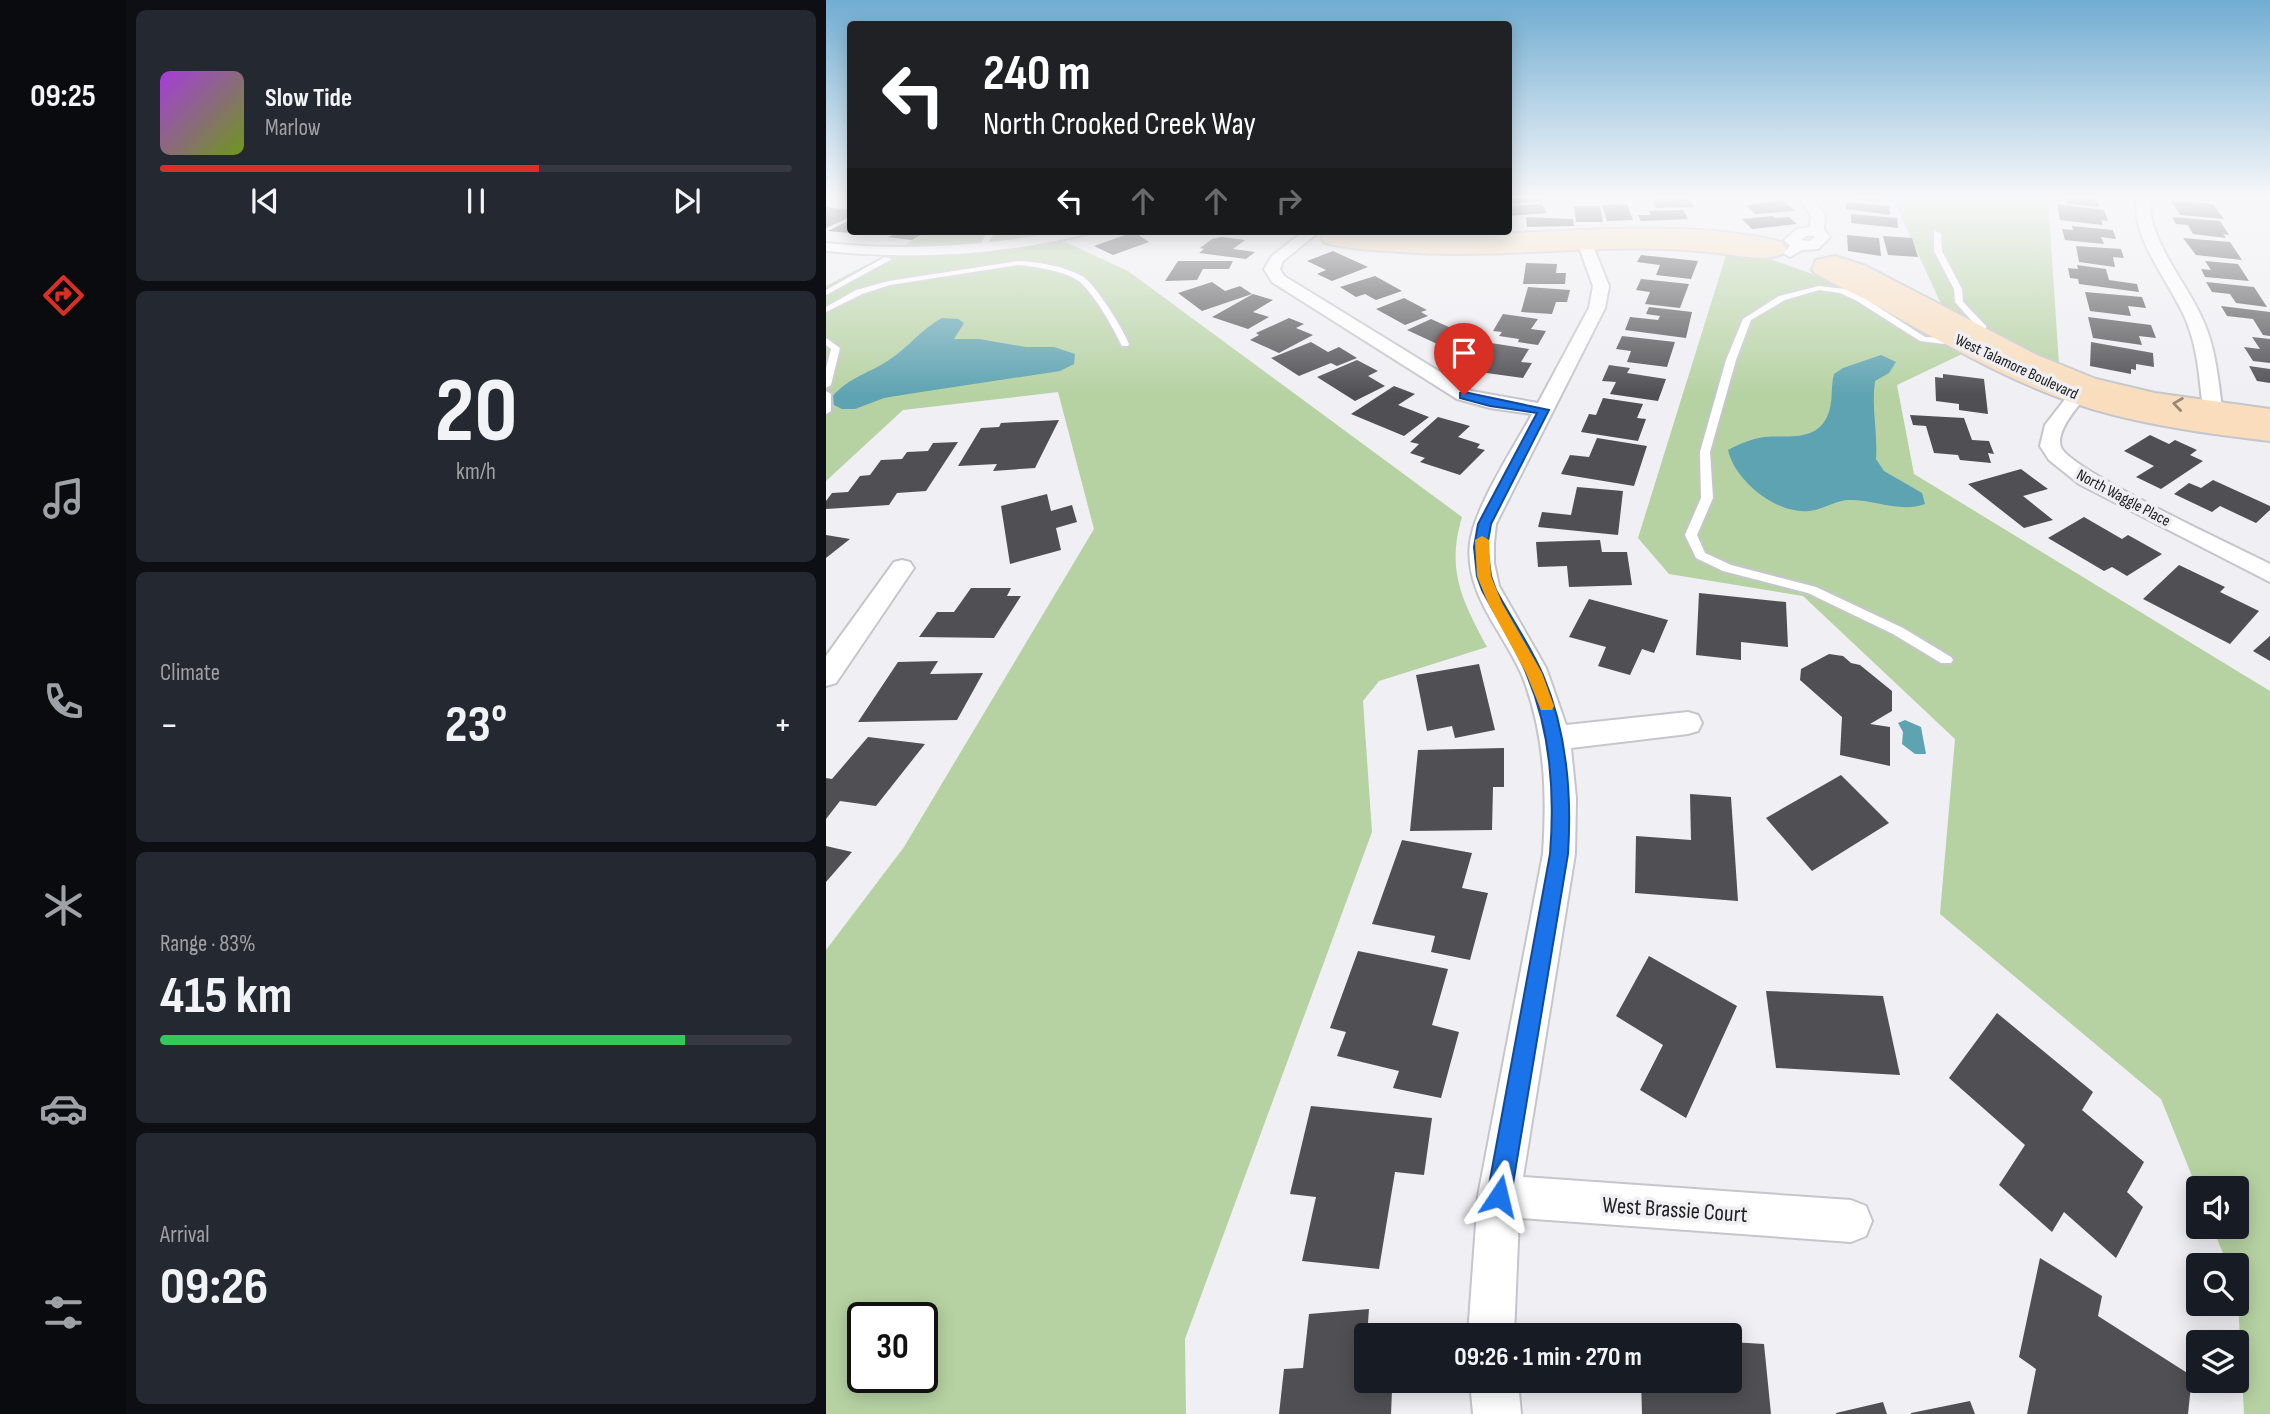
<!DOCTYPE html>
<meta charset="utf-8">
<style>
body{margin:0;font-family:"Sofia Sans Condensed",sans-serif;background:#242831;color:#f1f3f6;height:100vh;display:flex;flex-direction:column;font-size:26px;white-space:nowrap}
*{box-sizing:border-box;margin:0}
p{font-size:23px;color:#9ea1a6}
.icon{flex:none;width:38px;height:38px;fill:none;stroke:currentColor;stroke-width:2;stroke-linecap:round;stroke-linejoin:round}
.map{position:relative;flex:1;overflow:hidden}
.side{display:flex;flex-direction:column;gap:10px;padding:10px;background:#0d0f14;width:700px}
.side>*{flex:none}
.banner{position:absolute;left:21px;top:21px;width:665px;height:214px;border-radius:7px;box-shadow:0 4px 18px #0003;background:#202124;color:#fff;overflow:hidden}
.fabs{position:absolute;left:1360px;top:1176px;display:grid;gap:14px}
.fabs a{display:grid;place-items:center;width:63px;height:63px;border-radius:7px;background:#171b24;box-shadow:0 4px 18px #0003;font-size:35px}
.speed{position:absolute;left:21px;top:1302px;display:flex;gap:14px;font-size:35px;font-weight:700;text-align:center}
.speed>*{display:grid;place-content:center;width:91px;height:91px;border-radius:50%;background:#171b24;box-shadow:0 4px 18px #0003;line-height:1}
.speed .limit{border:4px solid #111;border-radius:10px;background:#fff;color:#111}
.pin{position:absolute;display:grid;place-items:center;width:60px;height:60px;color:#fff;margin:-72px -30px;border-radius:50% 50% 50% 0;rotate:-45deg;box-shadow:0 0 7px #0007}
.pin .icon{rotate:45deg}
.me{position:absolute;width:77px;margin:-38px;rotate:10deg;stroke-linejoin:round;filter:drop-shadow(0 0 5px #0008)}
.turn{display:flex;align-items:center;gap:24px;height:147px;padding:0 21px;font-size:32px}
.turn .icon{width:91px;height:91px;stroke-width:2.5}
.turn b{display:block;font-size:49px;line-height:60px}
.lanes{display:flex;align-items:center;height:66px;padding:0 21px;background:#0003;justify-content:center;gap:35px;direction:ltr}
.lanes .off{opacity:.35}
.big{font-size:52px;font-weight:700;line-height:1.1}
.side .widget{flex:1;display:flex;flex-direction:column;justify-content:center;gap:10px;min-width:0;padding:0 24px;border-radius:10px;background:#242831}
.side .dial{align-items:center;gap:0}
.dial b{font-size:91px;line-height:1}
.song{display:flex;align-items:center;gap:21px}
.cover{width:84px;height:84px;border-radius:10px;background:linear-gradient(135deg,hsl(280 70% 55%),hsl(80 70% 35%))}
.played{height:7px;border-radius:4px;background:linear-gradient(90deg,#d93025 60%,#363941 60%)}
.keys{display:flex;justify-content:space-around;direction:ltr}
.heat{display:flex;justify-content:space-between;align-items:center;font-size:38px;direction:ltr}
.charge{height:10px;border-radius:5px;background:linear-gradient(90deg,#34c759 83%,#363941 0)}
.trip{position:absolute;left:528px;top:1323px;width:388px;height:70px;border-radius:7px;background:#171b24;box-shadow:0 4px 18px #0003;font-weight:700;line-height:70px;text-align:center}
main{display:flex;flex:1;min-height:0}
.dock{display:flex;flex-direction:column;width:126px;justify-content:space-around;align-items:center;background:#090b0e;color:#9ea1a6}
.dock .icon{width:49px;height:49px}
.dock .active{color:#d93025}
.dock b{font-size:32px;color:#f1f3f6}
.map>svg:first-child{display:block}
.green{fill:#b6d2a2;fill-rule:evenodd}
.water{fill:#5ea3b1}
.building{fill:#505054}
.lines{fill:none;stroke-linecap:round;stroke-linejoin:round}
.lane-casing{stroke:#c5c6cb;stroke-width:4}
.street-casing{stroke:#c5c6cb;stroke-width:4}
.secondary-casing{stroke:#c5c6cb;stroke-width:4}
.lane{fill:#fff;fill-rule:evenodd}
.street{fill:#fff;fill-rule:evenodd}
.secondary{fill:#f9ddbc;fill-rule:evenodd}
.oneway{stroke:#978877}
.route{fill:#1a73e8;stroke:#114b97;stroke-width:2}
.slow{fill:#f59e0b}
.labels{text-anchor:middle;stroke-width:7;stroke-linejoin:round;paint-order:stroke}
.far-street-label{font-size:16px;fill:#202022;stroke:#efeff4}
.near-street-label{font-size:23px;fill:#202022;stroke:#efeff4}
</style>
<main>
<nav class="dock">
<b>09:25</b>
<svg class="icon active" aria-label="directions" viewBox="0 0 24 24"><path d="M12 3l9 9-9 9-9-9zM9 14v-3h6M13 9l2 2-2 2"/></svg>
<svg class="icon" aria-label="music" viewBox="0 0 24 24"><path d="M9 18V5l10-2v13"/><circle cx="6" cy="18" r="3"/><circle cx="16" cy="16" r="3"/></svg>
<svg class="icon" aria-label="phone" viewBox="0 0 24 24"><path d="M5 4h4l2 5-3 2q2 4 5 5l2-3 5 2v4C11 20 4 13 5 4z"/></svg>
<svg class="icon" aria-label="climate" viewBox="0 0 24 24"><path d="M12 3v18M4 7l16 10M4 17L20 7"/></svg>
<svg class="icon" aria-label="car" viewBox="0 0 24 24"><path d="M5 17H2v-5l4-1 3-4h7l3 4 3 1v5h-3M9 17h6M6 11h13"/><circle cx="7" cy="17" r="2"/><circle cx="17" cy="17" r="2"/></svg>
<svg class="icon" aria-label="filters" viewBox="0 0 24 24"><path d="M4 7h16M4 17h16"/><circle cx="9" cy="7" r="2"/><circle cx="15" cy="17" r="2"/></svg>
</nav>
<section class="side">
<div class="widget">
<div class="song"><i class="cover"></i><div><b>Slow Tide</b><p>Marlow</p></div></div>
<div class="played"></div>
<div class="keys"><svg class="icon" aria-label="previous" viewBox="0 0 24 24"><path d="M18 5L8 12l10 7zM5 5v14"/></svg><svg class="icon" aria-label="pause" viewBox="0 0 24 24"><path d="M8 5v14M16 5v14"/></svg><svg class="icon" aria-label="next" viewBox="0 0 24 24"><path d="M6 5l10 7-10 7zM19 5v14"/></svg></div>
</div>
<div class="widget dial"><b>20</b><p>km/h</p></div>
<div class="widget"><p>Climate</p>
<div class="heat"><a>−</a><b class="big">23°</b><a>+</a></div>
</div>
<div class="widget"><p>Range · 83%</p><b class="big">415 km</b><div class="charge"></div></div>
<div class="widget"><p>Arrival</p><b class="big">09:26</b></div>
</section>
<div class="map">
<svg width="1444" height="1414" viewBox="0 0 1444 1414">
<rect width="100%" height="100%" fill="#efeff4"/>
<g class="green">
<path d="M1066,197H1222L1233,365L1174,336L1071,385L1088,474L1444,691V1414H1418L1410,1265H1402L1386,1227H1410V1188H1372V1191L1335,1099L1114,914L1129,739L977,596L843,574L812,538L901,252L947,260L1006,281L1116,306Z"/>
<path d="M105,231H232L222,234L302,271L636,517C620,570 636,600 661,647L553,681L537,701L546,832L359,1339L360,1414H0V950L78,847L268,529L232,392L77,410L0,481V286ZM37,1318H96V1377H37Z"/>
</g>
<g class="water">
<path d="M116,318L132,319L138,323L128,339H153L200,347H228L249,354L248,364L234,371L82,394L58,398L29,409H16L8,405L7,396C23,377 44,373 63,360C83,347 95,329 116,318Z"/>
<path d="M1055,355L1070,362L1063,373L1049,381C1045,407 1052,433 1050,459L1058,471L1096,493L1099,504C1074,513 1050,500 1024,500C1009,500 997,510 983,511C950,514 909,481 902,450C913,444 925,439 938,437C961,435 989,442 1001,417C1008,402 1004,389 1008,374L1017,368Z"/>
<path d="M1079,720L1095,727L1100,754H1089L1076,744L1077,732L1072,723Z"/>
</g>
<g class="building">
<path d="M682,197H714L717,201L682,204Z"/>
<path d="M863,197L868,207L830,208L826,199Z"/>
<path d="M1019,197H1054V202L1019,198Z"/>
<path d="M1240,197H1278L1279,199H1271L1273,207L1241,203Z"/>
<path d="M957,200L969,211L929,214L920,205Z"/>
<path d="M1345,200L1387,204L1398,219L1354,215Z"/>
<path d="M1020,202L1063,206L1064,215L1020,209Z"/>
<path d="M716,204L721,213L682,216V206Z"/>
<path d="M801,204L807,220L781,221L776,205Z"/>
<path d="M1231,204L1278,210L1282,221L1275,220L1277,225L1234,220Z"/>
<path d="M748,206H774L777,222H750Z"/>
<path d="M0,207L24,210V217L0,228Z"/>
<path d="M857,210L862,219L815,221L812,215H825L823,211Z"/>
<path d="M1025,214L1071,218L1072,228L1025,223Z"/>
<path d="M946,216L949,218L963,217L971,224L926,229L916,219Z"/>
<path d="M700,217L747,219L748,226L701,227Z"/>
<path d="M1346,217L1394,221L1403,235L1397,234L1400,238L1367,234L1362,225L1350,224Z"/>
<path d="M24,220V233L2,231Z"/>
<path d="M1246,226L1287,230L1290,239L1275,237L1278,244L1239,240L1236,229L1247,230Z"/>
<path d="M56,231H103L86,240L62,237L69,234Z"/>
<path d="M308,232L323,242L287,255L268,246Z"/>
<path d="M1021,235L1053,238L1055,256L1022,251Z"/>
<path d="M1057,236L1086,238L1092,257L1062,255Z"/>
<path d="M396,237L419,240L407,249L429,252L420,259L373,253L378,249L374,248L386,239Z"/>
<path d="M1357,238L1404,242L1416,260L1370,255Z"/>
<path d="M1250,246L1295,249L1298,258L1287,257L1289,267L1253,262Z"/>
<path d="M507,251L542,267L506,281L491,274L500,270L481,261Z"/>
<path d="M815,255L872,261L865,279L830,275L834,265L811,262Z"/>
<path d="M352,261H407L403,269H377L371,280L339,281Z"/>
<path d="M1379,261L1412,264L1423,281L1379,277L1375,269L1385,270Z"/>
<path d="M700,263L731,264L730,273H740L739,284H697Z"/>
<path d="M1251,265L1280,269L1283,280L1311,284L1313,292L1253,284L1252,279L1244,278L1242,268L1252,269Z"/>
<path d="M549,276L576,291L550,300L539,294L530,297L514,287Z"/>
<path d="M815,279L863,284L854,308L819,304L824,292L810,290Z"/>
<path d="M386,282L399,291L414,286L426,294L376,311L352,293Z"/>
<path d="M1380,282L1428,287L1441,307L1410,303L1404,294L1386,292Z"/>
<path d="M702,287L744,290L741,302H730L726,314L695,312Z"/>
<path d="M1259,292L1316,297L1320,308L1302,306L1305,316L1264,311Z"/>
<path d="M427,294L447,300L427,312L443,317L422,329L386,317Z"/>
<path d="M578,298L601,310L595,312L602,316L579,325L550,309Z"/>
<path d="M1395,306L1444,312V336L1437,335L1427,319L1401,316Z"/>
<path d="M823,307L866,312L860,338L799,330L804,317L832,320L834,316L820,314Z"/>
<path d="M677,314L712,319L705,329L720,331L712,345L692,342L693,339L673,336L676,332L667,331Z"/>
<path d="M1262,317L1325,325L1330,338L1313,336L1316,345L1267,338Z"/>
<path d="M463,318L478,324L470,328L487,335L453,353L424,340L433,335L430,333Z"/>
<path d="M605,319L645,337L622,349L581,330Z"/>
<path d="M796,336L849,342L841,367L801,362L805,351L790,349Z"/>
<path d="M1426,337L1444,339V363L1427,361L1418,347L1434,349Z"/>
<path d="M485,342L502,352L513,347L531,358L511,366L505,363L473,376L445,358Z"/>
<path d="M1265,342L1327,353L1328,367L1310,364V370L1305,369V374L1264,366Z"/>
<path d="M665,343L703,349L695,362L706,363L697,378L646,371Z"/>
<path d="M531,360L552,371L542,376L559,386L529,401L491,377Z"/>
<path d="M783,365L804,368L801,373L840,379L832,401L784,394L790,382L776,381Z"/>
<path d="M1423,366L1444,369V383L1431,381Z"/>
<path d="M1117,374L1158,379L1162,414L1133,410V404L1110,401L1109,377L1117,378Z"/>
<path d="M568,386L589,394L572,405L603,417L578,436L525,414Z"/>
<path d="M777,398L817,404L811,418L820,419L812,441L755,432L763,414L770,415Z"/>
<path d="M1084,415L1138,418L1146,440L1163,441L1168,454L1162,453L1165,463L1134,460L1132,455L1108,453L1100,426L1087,425Z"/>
<path d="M612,417L644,426L632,437L654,444L651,448L659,450L634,475L594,462L599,458L584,453L593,444L584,442Z"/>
<path d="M233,420L209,468L167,471L171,464L132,466L155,428L173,427L175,423Z"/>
<path d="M1324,435L1343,444L1349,440L1371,450L1364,455L1377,461L1335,489L1310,477L1328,466L1298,451Z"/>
<path d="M771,438L821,446L808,486L735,474L744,455L763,457Z"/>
<path d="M132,442L100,491L71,493L63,505L0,509V501L6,493L22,492L34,476L44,475L55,460L76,459L81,452L102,451L107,443Z"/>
<path d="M1195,469L1222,489L1197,496L1227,520L1198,528L1142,484Z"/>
<path d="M1387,480L1444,506V510L1430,523L1394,506L1386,512L1348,494L1363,483L1375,488Z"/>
<path d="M751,487L797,491L792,535L712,527L716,512L745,515Z"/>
<path d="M221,494L225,511L246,505L251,522L230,528L235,550L184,564L175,506Z"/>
<path d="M1258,517L1296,539L1302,535L1336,554L1301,576L1286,567L1278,571L1222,538Z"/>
<path d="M0,535L24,539L0,558Z"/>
<path d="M774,540L776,552H801L806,585L743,587L741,566L712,567L710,542Z"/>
<path d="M1353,565L1399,587L1394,592L1433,611L1404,644L1317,599Z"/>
<path d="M145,588H185L181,596H195L168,638L93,637L111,612H128Z"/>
<path d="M873,593L960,602L962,647L915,642V660L870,655Z"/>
<path d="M763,599L842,620L828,653L816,649L804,675L772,666L780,647L743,637Z"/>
<path d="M1444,636V661L1427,651Z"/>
<path d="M1003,654L1017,656L1025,663L1034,665L1066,691V711L1044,724L1064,727V766L1014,755L1016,717L974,680L975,669Z"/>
<path d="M112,661L104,674L157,673L131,720L32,722L72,662Z"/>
<path d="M653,664L669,730L629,738L626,726L601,731L590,675Z"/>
<path d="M42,737L99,744L50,806L14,801L0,819V778L6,779Z"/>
<path d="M678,748V787H667L666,830L584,831L592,750Z"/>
<path d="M1015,775L1063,823L986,871L940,818Z"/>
<path d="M864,794L905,797L912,901L809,893L810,836L865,840Z"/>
<path d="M576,840L646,853L636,888L662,893L644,960L605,952L609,936L546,924Z"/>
<path d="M0,846L26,852L0,882Z"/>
<path d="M532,951L622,969L606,1025L633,1032L615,1098L567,1088L573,1071L511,1056L520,1032L504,1028Z"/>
<path d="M823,956L911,1006L860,1118L814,1090L837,1045L790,1016Z"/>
<path d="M940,991L1057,996L1074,1075L950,1068Z"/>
<path d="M1171,1013L1267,1092L1256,1110L1318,1162L1301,1192L1317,1207L1290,1258L1238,1212L1226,1232L1173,1185L1199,1145L1123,1078Z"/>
<path d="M485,1106L606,1118L598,1175L569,1172L553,1269L476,1261L490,1197L464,1194Z"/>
<path d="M1214,1258L1276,1296L1272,1316L1366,1376L1362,1414H1201L1210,1369L1193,1357Z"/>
<path d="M543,1309L537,1392L566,1390L565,1414H453L458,1369L477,1368L483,1314Z"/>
<path d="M905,1342L938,1344L945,1414H816L815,1381H905Z"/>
<path d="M1144,1401L1149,1414H1085V1413Z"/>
<path d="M1057,1402L1061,1414H1010V1413Z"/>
</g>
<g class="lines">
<defs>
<g id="lane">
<path d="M162,231H170L157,250H151Z"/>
<path d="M1108,231L1115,233L1116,251L1136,289L1137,302L1160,326V330H1154L1129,302L1128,289L1108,251Z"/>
<path d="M59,257L66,259L0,295V290Z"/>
<path d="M192,261C213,262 237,266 256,276C269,283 297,329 303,344L302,346H296C286,326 271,298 254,282C243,272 207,266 192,265L64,285L36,294L0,312V307L30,290L63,281Z"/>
<path d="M993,286L1019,289L1037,297L1099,337L1118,338L1122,341L1118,344L1094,341L1031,301L1014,293L993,290L959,300L925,320L910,360L884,452L887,498L871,535L879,553L905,565L990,587L1077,628L1125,657L1127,660L1125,663H1115L1067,634L982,593L897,571L870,558L859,535L875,498L874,452L900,360L917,319L953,296Z"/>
<path d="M0,338L14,348L5,385L0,388V368L5,349L0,345Z"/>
<path d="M0,391L5,394V411L0,414Z"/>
</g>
<g id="street">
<path d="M739,197H790C780,204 749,204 739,197Z"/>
<path d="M972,197H985L999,215L998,230L1004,237L992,249L976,250L964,257L957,253L964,246L958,240L971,229L984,227L985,215ZM980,236H987L989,237L984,241L975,240Z"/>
<path d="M1310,197H1323C1323,245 1362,282 1379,325C1392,356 1393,393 1399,426L1396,430H1382L1379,426C1374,393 1374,357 1362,325C1346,283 1306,243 1310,197Z"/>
<path d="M235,231H263L261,234C175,255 88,260 0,251V243C79,251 157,247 235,231Z"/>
<path d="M478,231H494L457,261L454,269L458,276L645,391L712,403L763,308L767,286L749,236L751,233L756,232L763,236L783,286L779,308L670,524L668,543V563L673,586L720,668L740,725L862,712L872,715L876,723L872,731L862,734L745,748L750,798L749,854L697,1177L1025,1200L1040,1206L1046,1221L1040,1236L1025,1242L693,1218L688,1335H642L652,1196L717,854C721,794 719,737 698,680C680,634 638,596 644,543C649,506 687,449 706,414L664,408L631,399L446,282L438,269L446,256Z"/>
<path d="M1261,378L1270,384C1260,398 1228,429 1235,447C1243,470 1413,548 1444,564V582L1253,484L1223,460L1214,446L1219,425L1254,380Z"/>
<path d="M76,560L84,562L88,568L10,683L0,686V656L68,562Z"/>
<path d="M644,1381H692L695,1414H647Z"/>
</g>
<g id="secondary">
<path d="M783,229C840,228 900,228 956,242L960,250C949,266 902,253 883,252C777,241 670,261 563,251C541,250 519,248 499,243L496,239L498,231L662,234Z"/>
<path d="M1009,256L1040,266L1211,355L1270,379L1329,393L1444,409V441C1384,434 1324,426 1266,409C1188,385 1117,343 1046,303C1035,296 991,277 986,270L990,260Z"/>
</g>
</defs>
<use href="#lane" class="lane-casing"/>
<use href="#street" class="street-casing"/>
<use href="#secondary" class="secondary-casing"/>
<use href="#lane" class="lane"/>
<use href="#street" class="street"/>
<use href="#secondary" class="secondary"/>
</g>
<defs><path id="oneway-chevron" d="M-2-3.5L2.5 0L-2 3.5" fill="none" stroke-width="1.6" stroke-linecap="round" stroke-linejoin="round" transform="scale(1.75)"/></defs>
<use class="oneway" href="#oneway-chevron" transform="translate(1352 404) rotate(-172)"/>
<linearGradient id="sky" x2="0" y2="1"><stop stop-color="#71add2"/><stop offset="0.5" stop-color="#f8f8fa"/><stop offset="1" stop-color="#f8f8fa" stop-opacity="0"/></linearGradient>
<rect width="1444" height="395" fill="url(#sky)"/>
<path class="route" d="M638,392L723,410L665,524L661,547L665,576L670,590C685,618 704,645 717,675C741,732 746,793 742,854L685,1196L682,1205L673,1208L665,1205L661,1196L724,854C729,793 725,732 701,675C689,646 671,618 656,590L651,576L648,547L652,524L711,413L664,406L634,398V393Z"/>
<path class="slow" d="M656,536L663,540L665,576L676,603L716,673L728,706L726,710H715L700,673L662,603L651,576L649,540Z"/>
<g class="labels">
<g class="far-street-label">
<text transform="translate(1191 366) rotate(25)" y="6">West Talamore Boulevard</text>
<text transform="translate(1298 497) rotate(28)" y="6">North Waggle Place</text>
</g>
<g class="near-street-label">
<text transform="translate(849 1209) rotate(4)" y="8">West Brassie Court</text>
</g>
</g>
</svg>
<div class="fabs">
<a><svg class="icon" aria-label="sound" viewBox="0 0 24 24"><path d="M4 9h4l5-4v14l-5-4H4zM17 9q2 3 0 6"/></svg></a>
<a><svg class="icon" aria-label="search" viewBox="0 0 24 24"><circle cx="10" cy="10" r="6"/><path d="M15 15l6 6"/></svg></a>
<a><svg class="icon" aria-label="layers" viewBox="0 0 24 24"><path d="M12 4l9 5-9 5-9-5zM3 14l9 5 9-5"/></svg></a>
</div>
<div class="speed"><div class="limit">30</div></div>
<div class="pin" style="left:638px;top:395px;background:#d93025"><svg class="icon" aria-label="arrive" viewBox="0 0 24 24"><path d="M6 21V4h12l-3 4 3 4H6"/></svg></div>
<svg class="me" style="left:673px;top:1196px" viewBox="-20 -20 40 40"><path d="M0-17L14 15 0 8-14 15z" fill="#1a73e8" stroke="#fff" stroke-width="4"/></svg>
<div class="trip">09:26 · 1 min · 270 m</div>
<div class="banner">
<div class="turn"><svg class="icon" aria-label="left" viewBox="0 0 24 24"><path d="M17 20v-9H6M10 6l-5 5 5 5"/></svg><div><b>240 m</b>North Crooked Creek Way</div></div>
<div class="lanes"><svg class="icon" aria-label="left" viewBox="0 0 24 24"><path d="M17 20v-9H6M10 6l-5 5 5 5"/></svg><svg class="icon off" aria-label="ahead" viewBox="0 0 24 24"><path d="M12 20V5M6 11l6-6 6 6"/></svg><svg class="icon off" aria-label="ahead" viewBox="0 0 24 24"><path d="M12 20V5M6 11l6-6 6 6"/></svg><svg class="icon off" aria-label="right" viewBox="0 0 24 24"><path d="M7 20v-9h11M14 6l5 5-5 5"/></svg></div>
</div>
</div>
</main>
